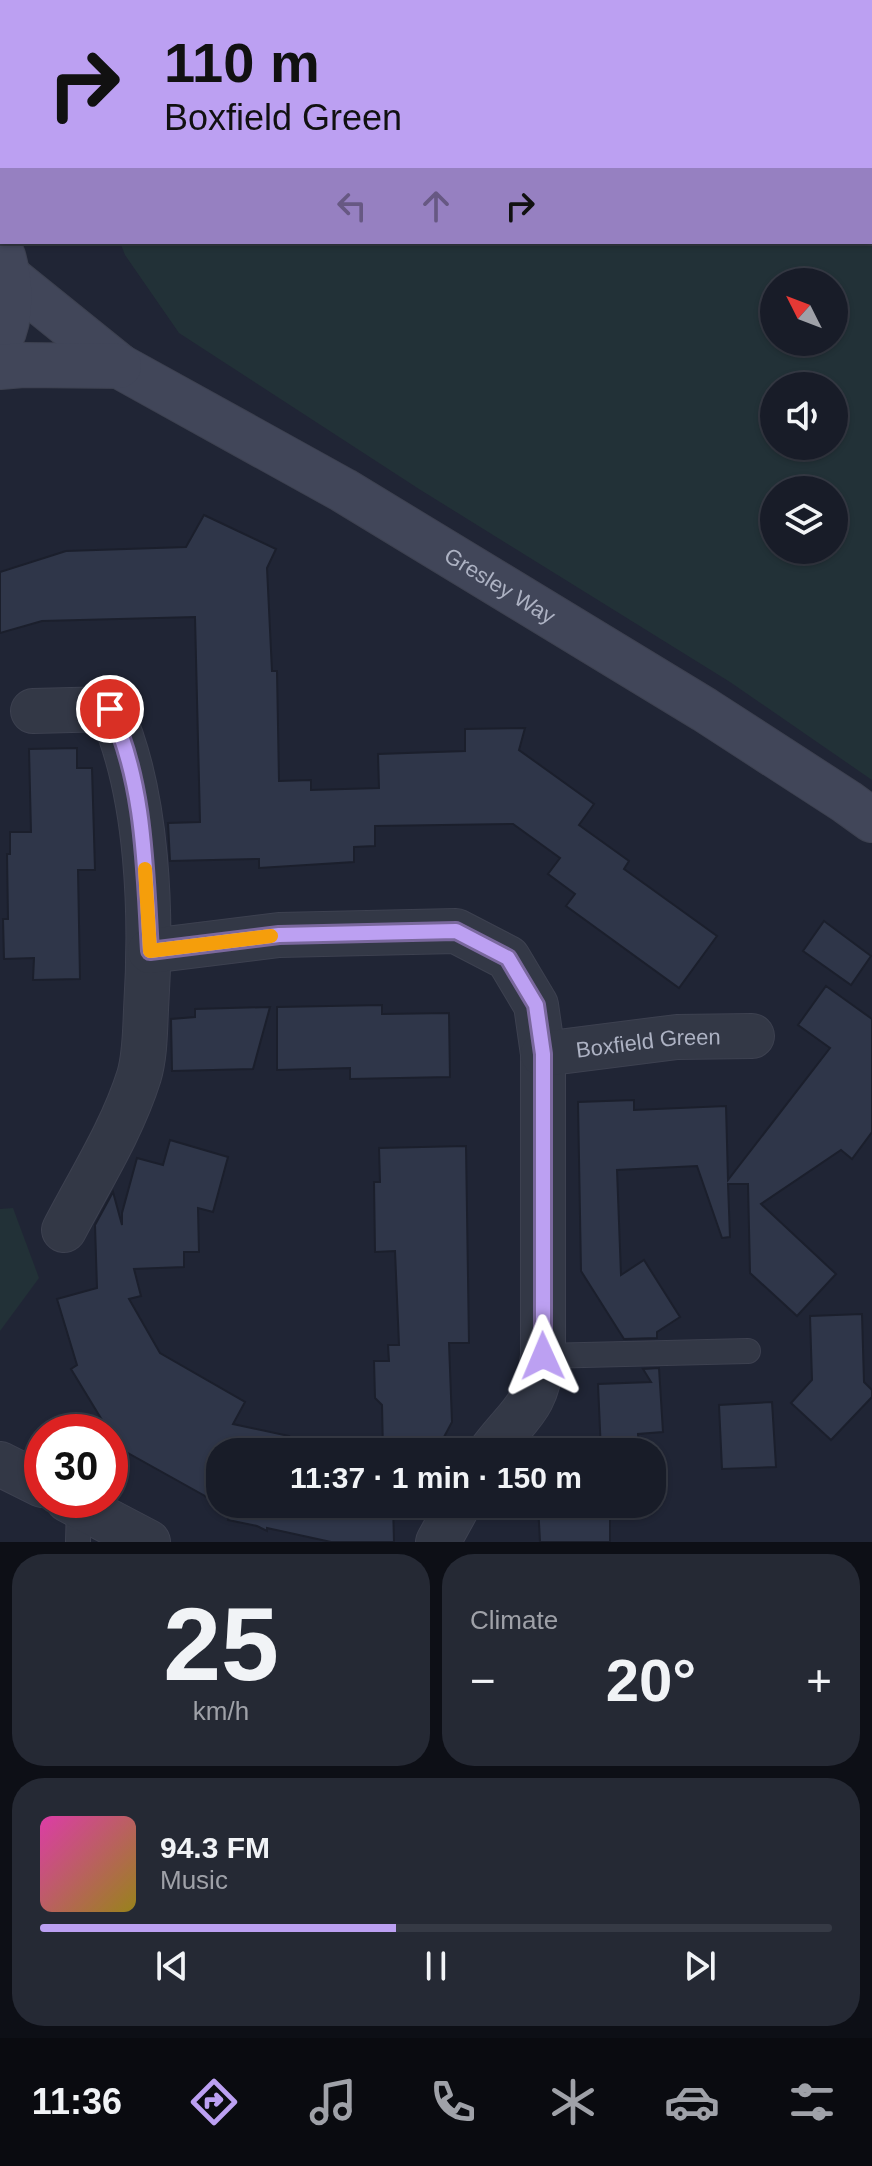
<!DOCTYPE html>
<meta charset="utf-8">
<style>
body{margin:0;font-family:Helvetica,sans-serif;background:#252934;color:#f1f3f6;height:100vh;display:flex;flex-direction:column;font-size:30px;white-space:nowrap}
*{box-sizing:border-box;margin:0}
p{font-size:26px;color:#9fa1a8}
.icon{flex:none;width:44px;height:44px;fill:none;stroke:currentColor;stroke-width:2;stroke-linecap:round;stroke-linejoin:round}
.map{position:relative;height:1542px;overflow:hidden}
.side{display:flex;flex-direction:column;gap:12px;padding:12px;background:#0d0f16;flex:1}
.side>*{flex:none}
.top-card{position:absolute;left:0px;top:0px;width:872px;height:244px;box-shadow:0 2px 6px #0004,0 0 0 2px #363a45;background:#bca0f2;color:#111;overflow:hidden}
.needle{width:52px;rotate:312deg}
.tools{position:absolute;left:760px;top:268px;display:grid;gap:16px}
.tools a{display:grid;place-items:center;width:88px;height:88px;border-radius:50%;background:#181c28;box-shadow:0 2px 6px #0004,0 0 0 2px #363a45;font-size:40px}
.speed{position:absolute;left:24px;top:1414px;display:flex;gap:16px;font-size:40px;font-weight:700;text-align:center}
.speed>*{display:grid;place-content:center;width:104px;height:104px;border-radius:50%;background:#181c28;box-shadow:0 2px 6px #0004,0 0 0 2px #363a45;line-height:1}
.speed .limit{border:12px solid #d22;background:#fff;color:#111}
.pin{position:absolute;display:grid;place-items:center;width:68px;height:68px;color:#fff;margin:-34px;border:4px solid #fff;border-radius:50%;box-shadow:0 2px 8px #0007}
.me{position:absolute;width:88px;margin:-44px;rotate:359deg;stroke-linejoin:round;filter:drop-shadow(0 0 6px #0008)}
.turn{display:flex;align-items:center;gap:28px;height:168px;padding:0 32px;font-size:36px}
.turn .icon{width:104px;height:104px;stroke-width:2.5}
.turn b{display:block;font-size:56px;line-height:68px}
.lanes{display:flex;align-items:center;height:76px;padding:0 32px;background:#0003;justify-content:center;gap:40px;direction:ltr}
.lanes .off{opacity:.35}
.big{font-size:60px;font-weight:700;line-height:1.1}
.side .widget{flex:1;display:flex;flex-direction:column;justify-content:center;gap:12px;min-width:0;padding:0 28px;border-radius:32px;background:#252934}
.side .dial{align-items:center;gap:0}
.dial b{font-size:104px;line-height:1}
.song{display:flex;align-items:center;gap:24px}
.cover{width:96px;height:96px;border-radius:12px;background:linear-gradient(135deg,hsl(320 70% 55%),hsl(50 70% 35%))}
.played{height:8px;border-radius:4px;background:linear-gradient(90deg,#bca0f2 45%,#363a45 45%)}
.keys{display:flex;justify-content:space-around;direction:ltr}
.heat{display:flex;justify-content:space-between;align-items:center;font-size:44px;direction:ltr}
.side .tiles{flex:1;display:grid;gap:12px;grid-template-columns:1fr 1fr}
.widget:last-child{grid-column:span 2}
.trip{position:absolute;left:206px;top:1438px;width:460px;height:80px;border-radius:32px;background:#181c28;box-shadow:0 2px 6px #0004,0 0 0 2px #363a45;font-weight:700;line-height:80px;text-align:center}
.menu{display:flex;height:128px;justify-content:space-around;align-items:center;background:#0a0b10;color:#9fa1a8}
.menu .icon{width:56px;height:56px}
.menu .current{color:#bca0f2}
.menu b{font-size:36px;color:#f1f3f6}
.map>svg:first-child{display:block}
.green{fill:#223137;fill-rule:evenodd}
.building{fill:#2f3649;stroke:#1b1f2c;stroke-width:2}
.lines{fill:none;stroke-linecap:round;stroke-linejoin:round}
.lane-casing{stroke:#3d4150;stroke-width:26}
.street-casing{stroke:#3d4150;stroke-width:46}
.secondary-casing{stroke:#3d4150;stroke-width:46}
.lane{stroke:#333846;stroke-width:24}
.street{stroke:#333846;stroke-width:44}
.secondary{stroke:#414659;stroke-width:44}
.route-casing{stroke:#7a689d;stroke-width:20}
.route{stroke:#bca0f2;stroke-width:14}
.slow{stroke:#f59e0b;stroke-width:14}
.labels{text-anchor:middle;stroke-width:8;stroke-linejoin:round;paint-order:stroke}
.street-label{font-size:22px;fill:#adb2c3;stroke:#191d2a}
</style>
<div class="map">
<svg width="872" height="1542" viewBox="0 0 872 1542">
<rect width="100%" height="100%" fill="#202535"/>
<g class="green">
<path d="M25,0H872V780L730,682L419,489L179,333L125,255L120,242H870V2ZM774,282H834V342H774ZM774,386H834V446H774ZM774,490H834V550H774Z"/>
<path d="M13,1208L39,1278L0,1331V1209Z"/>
</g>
<g class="building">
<path d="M204,515L276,549L267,568L272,671H277L279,781L311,780V790L379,788L378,754L465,751V729L525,728L519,750L594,804L579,825L629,861L624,869L717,936L679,988L566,906L575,894L548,874L560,858L513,824L375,826V846L354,847V862L259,868V859L170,861L168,823L200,822L195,617L42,621L0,633V572L66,551L186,547Z"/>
<path d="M77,748V768H92L95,870H78L80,979L33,980L34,958L4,959L3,919H8L7,854H10V832H31L29,749Z"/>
<path d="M824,921L871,956L851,985L803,951Z"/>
<path d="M826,986L872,1019V1132L852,1159L841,1150L761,1204L836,1274L797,1316L750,1273L748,1184H728L730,1237L722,1238L697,1166L617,1170L621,1275L644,1260L680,1317L657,1332V1338L624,1339L581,1271L578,1102L634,1100V1110L726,1106L728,1180L830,1048L798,1025Z"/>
<path d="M382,1005V1014L449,1013L450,1077L350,1079V1068L277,1070V1007Z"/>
<path d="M270,1007L253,1069L172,1071L171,1019L195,1017V1009Z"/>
<path d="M170,1140L228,1157L213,1212L198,1208L199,1252H184V1267L134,1269L141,1296L129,1299L160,1353L245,1402L233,1424L289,1436L285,1452H220V1504H393L394,1542H331L267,1528V1531L257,1526L228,1520L230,1510L119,1448L71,1369L77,1365L57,1299L97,1288L95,1225L113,1192L122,1225V1213L137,1158L163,1165Z"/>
<path d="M466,1146L469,1343H449L452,1422L436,1452H383L382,1405L375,1398L374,1361H389L388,1345H399L395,1251L375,1252L374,1182H380L379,1148Z"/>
<path d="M862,1314L864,1382L872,1390V1397L831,1440L791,1403L812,1380L810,1316Z"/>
<path d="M659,1368L663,1432L638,1434L639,1452H601L598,1384L651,1382L643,1369Z"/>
<path d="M772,1402L776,1467L722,1469L719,1405Z"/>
<path d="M538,1504H610V1542H540Z"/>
</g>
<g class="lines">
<defs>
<g id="lane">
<path d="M543,1356L748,1351"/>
<path d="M78,1542L79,1506"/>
</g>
<g id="street">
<path d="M33,711L110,709C149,794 152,918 146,1010C145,1031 145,1056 139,1076C122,1130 90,1180 64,1230"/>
<path d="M150,951L279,935L456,931L508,958L536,1005L543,1054V1356C536,1410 520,1412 490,1452"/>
<path id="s1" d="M543,1054L677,1037L752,1036"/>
<path d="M0,1464L42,1485"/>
<path d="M68,1500L148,1542"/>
<path d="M438,1542L459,1504"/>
</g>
<g id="secondary">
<path id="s2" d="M10,278L119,366L343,490L705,710L847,802L872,820"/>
<path d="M0,341C13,315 11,283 3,256"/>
<path d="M0,367L23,365L119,366"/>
</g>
</defs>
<use href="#lane" class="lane-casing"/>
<use href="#street" class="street-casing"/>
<use href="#secondary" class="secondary-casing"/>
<use href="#lane" class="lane"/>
<use href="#street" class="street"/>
<use href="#secondary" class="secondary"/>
</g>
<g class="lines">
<defs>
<path id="route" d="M110,709C145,783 145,870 150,951L279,935L456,931L508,958L536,1005L543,1054V1356"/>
</defs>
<use href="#route" class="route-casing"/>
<use href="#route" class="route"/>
<path class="slow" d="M145,869L150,951L271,936"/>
</g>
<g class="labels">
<g class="street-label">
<text dy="8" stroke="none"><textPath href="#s2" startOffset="580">Gresley Way</textPath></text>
<text dy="8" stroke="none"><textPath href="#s1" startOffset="106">Boxfield Green</textPath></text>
</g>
</g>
</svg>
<div class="tools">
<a><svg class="needle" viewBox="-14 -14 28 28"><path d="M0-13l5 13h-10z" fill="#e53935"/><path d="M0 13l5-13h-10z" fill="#9fa1a8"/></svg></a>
<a><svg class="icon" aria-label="sound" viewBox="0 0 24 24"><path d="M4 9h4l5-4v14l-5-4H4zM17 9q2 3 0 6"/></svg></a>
<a><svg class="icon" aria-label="layers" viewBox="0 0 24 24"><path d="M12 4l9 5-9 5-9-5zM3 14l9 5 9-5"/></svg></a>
</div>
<div class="speed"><div class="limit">30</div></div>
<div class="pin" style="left:110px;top:709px;background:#d93025"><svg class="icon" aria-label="arrive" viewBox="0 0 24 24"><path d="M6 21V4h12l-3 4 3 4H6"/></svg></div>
<svg class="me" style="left:543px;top:1356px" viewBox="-20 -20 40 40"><path d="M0-17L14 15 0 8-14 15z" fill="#bca0f2" stroke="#fff" stroke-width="4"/></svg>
<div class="trip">11:37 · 1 min · 150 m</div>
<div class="top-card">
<div class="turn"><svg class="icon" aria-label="right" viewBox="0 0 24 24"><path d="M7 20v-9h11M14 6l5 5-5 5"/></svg><div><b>110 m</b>Boxfield Green</div></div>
<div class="lanes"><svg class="icon off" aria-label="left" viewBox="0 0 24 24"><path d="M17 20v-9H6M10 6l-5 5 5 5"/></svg><svg class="icon off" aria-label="ahead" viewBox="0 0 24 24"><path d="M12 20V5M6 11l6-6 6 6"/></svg><svg class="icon" aria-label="right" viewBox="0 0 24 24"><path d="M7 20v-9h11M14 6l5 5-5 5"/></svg></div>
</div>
</div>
<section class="side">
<div class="tiles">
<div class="widget dial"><b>25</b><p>km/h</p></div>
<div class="widget"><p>Climate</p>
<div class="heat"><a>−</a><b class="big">20°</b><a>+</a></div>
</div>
<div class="widget">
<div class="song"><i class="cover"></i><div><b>94.3 FM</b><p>Music</p></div></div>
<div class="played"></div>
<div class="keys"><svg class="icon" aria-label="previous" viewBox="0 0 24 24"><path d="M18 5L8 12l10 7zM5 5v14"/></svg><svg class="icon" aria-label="pause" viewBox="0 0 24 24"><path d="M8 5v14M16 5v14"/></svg><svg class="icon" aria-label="next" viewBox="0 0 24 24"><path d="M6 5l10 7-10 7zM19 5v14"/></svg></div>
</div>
</div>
</section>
<nav class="menu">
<b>11:36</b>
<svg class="icon current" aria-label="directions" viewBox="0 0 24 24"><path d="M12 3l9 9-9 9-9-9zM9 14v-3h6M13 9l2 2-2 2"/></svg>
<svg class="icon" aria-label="music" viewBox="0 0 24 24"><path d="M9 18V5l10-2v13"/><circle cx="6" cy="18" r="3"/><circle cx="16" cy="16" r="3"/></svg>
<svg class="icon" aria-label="phone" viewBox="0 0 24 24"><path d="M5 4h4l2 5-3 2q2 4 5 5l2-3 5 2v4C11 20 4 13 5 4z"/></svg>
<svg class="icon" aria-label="climate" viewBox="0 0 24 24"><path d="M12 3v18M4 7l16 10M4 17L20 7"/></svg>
<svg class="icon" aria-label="car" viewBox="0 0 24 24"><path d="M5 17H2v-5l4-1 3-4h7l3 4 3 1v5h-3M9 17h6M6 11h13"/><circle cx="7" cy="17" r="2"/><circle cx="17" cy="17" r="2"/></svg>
<svg class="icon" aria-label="filters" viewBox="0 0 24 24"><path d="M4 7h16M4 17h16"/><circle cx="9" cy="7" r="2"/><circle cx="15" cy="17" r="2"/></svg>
</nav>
